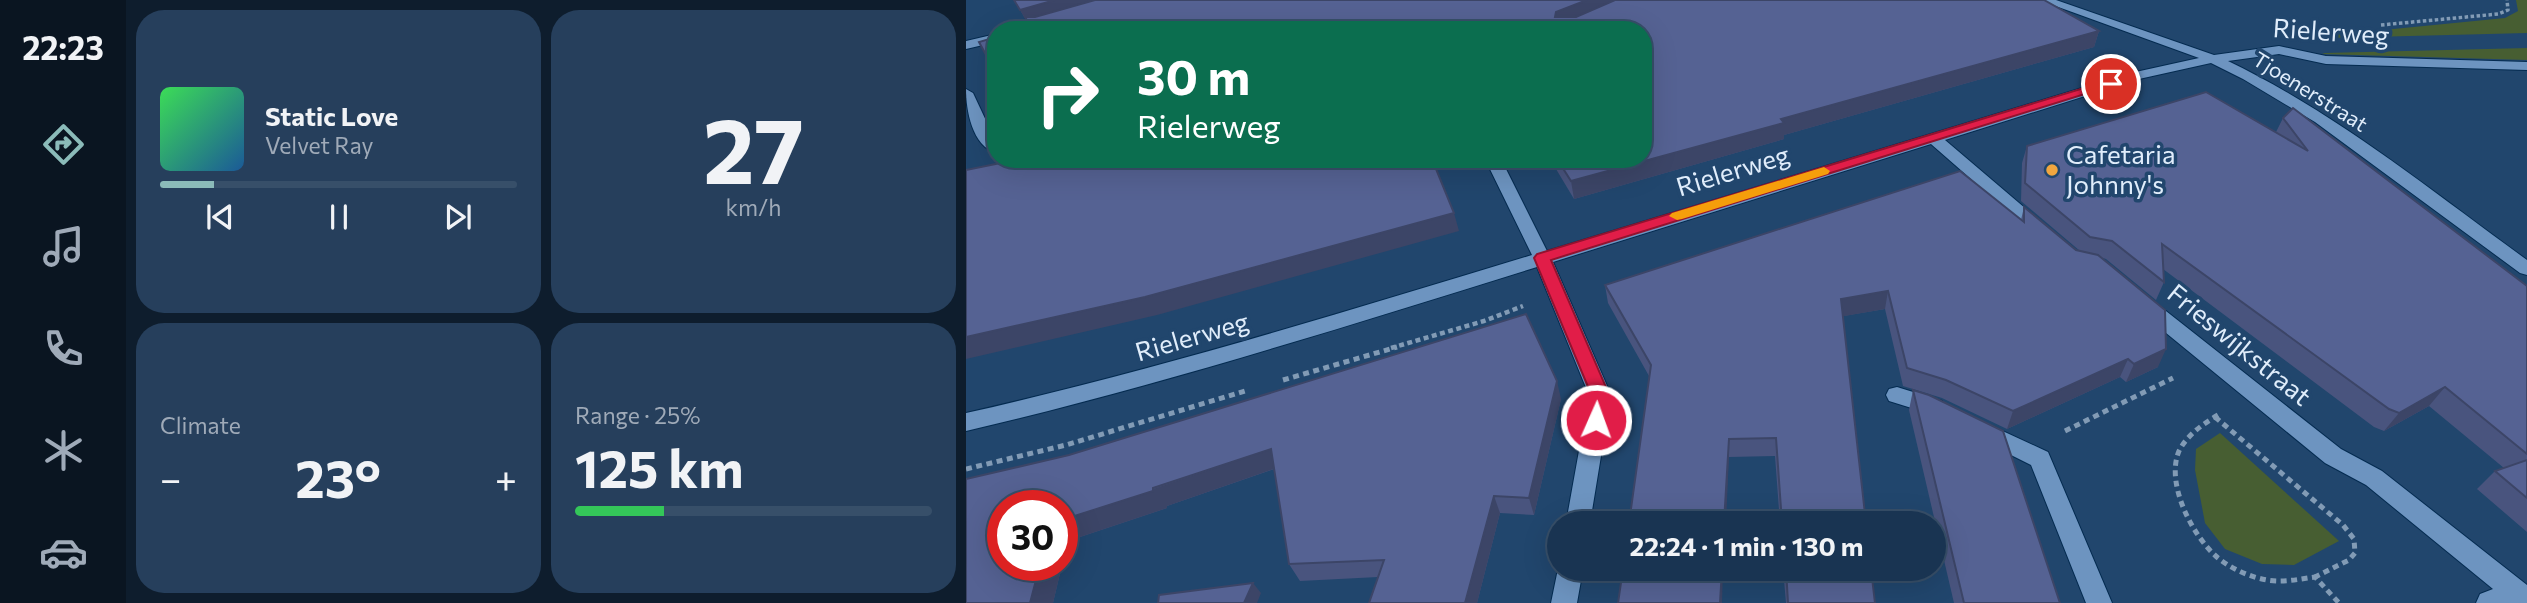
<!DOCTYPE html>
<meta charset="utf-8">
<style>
body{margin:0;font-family:Commissioner,sans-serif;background:#263f5c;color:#f1f3f6;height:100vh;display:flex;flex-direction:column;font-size:26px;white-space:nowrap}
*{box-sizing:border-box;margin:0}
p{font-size:23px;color:#9faab8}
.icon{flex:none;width:38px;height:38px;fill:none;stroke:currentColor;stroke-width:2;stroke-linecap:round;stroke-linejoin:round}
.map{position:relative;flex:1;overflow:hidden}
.sheet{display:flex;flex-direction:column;gap:10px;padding:10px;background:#0e1d2d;width:840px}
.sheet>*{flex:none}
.banner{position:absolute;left:21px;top:21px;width:665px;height:147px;border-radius:28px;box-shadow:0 7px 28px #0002,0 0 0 2px #374f69;background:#0b6e4f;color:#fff;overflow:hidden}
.speed{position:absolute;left:21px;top:490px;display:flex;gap:14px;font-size:35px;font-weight:700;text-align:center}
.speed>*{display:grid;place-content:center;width:91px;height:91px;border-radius:50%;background:#193452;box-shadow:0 7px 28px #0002,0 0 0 2px #374f69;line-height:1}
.speed .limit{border:10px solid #d22;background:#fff;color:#111}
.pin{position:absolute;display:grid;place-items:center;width:60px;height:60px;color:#fff;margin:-30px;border:4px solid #fff;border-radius:50%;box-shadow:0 2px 7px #0007}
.me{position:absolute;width:77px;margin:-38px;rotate:2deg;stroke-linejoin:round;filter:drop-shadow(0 0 5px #0008)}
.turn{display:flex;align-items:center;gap:24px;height:147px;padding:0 35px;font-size:32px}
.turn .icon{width:91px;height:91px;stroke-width:2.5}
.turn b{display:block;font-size:49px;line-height:60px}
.big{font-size:52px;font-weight:700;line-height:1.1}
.sheet .widget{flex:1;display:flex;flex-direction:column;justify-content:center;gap:10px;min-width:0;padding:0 24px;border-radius:28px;background:#263f5c}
.sheet .dial{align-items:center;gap:0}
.dial b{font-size:91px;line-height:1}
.song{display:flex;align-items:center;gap:21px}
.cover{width:84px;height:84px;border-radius:10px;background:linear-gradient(135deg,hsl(130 70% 55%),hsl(210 70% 35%))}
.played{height:7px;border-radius:4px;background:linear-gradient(90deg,#8bbbb9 15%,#374f69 15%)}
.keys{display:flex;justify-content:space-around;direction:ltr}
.heat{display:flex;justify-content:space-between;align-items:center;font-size:38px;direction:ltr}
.charge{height:10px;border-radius:5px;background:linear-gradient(90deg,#34c759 25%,#374f69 0)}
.sheet .tiles{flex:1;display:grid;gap:10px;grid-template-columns:repeat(2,1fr)}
.trip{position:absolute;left:581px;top:511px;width:399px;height:70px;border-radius:35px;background:#193452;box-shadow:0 7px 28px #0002,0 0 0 2px #374f69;font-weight:700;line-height:70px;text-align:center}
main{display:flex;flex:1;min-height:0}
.menu{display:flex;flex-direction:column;width:126px;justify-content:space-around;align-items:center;background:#0a1521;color:#9faab8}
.menu .icon{width:49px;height:49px}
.menu .current{color:#8bbbb9}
.menu b{font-size:32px;color:#f1f3f6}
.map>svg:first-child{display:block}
.green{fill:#475e32}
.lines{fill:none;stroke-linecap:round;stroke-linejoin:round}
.minor-casing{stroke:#042b50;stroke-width:2}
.path-far2{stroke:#829bb5;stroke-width:3.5;stroke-dasharray:3.5 2.5;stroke-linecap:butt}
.path-far1{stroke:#829bb5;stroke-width:4.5;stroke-dasharray:5 3.5;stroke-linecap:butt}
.path{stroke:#829bb5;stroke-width:5;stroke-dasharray:6 4.5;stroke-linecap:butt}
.minor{fill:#6d94c0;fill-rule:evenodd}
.wall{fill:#49547e}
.shaded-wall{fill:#3c4567}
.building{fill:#556293;stroke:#3c4567;stroke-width:2}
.route{fill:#e11d48;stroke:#92132f;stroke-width:2}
.slow{fill:#f59e0b}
.poi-dot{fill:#f0a63f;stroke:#21466d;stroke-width:2.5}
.labels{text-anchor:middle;stroke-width:7;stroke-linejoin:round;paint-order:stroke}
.far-street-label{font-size:21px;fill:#e0edfb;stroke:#21466d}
.street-label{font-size:26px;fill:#e0edfb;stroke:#21466d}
.poi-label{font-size:26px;fill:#e0edfb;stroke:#21466d;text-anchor:start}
</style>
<main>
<nav class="menu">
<b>22:23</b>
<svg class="icon current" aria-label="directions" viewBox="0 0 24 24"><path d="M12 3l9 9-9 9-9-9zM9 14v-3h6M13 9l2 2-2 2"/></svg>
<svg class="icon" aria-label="music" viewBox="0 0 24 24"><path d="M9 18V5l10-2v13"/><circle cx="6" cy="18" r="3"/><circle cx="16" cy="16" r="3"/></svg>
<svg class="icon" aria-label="phone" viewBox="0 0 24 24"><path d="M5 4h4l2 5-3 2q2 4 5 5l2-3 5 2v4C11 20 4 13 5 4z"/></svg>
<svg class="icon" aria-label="climate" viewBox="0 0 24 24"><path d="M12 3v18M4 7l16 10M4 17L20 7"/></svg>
<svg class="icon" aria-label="car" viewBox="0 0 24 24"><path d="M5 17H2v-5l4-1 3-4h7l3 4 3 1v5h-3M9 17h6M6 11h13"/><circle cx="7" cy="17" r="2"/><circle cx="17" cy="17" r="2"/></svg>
</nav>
<section class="sheet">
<div class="tiles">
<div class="widget">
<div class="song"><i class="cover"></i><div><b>Static Love</b><p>Velvet Ray</p></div></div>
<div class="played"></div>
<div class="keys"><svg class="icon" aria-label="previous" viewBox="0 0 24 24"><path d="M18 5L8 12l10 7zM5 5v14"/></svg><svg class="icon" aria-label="pause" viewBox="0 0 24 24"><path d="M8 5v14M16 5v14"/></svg><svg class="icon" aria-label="next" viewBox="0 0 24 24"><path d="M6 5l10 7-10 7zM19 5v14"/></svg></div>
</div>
<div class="widget dial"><b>27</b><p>km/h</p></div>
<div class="widget"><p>Climate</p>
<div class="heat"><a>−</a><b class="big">23°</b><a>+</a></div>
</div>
<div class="widget"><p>Range · 25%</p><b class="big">125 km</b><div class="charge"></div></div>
</div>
</section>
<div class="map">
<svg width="1561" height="603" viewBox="0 0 1561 603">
<rect width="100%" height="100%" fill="#21466d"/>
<g class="green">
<path d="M1550,0H1561V33L1326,39L1539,18L1552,11Z"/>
<path d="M1561,48V60L1356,54L1359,53Z"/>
<path d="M1254,433L1373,541L1328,565L1296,564L1259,549L1239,523L1229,470L1230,449Z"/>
</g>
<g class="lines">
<defs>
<g id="minor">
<path d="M1073,0H1090L1248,55L1313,46L1360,56L1561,62V70L1360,64L1313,54L1262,61C1370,113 1464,190 1561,260V275L1554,273L1349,122L1277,79L1245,63L1173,79L979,140L1080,226L1083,230L1080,234H1068L965,144L587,262L645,395L624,523H600L623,395L571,267C381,326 193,386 0,431V413C191,370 378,312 566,255L519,159H535L581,251L1165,73L1233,58Z"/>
<path d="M30,34V42L0,49V41Z"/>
<path d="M0,89L7,93L30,142V153C6,146 0,110 0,89Z"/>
<path d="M1179,298L1186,300L1375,449L1416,471L1561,585V603H1510L1514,594L1527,589L1400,485L1359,463L1172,310L1169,305L1172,300Z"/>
<path d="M931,387L976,401L979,407L976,413L968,415L923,401L920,395L923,389Z"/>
<path d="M1017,422L1082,452L1146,603H1120L1065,465L1009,437L1006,431L1009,425Z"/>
<path d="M593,564V569H617L611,603H585Z"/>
</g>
</defs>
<use href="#minor" class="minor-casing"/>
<path class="path-far2" d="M1415,25L1532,14L1542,10L1541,0"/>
<path class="path-far1" d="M425,348L518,321L557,306"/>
<g class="path">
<path d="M317,380L431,347"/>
<path d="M1252,415C1237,424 1221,435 1213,451C1199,484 1227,537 1252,558C1266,569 1284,577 1301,580C1317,583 1333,579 1349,577L1373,603"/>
<path d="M1249,417L1377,525L1388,539L1389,553L1383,560L1349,577"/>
<path d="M1099,431L1207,378"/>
<path d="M0,469L100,445L279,391"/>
</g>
<use href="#minor" class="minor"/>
</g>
<g class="wall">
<path d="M48,0L1133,31L1128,47L818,135V139L608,199L584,159H677V30L65,28Z"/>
<path d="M1317,118L1561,286V532L1511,489L1529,471L1538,468L1463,406L1418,431L1408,427L1197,269L1198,282L1190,300L1140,259L1137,258L1192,367L1160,382L1154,377L1041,429L976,398L937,386L919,309L877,316L900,523H814L809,456L763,457L683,376L642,303L639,285L1055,220L1058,207L1110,250L1114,251L1055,201L1056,163L1061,146L1310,132Z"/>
<path d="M947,390L1094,603H988L943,410Z"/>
<path d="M595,399L568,515L534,513L511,603H403L412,577L334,581L323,564L308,469L201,506V508L102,541L96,564V506V565L87,603H0V479Z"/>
<path d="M817,569H905L909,603H820Z"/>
</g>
<g class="shaded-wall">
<path d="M89,0H150L63,25L54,10Z"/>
<path d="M621,0H660L592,28L589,17L590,12Z"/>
<path d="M1133,31L1128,47L818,135V139L608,199L605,181L815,119Z"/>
<path d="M465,159H470L472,167L467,168Z"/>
<path d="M488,213L493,231L191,315L0,359V337Z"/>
<path d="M922,291L919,309L873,317L875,299Z"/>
<path d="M1200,349L1192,367L1160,382L1168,364Z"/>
<path d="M1162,359L1154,377L1041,429L1047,411Z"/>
<path d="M591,381L595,399L568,515L563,498Z"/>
<path d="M1479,387L1463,406L1418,431L1433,413Z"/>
<path d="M763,439V457L760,523H758Z"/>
<path d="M305,449L316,466L201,506V508L102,541L96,564V520Z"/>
<path d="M528,496L534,513L511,603H499Z"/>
<path d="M74,565H96L87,603H64Z"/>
<path d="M756,569H757L756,603H754Z"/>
<path d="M287,583L295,593L291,603H278Z"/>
</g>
<g class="building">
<path d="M48,0H89L54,10Z"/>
<path d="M129,0H621L590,12L589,17H610L649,0H1078L1133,31L815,119L818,123L605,181L591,159H677V30H58L66,28L59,17H69Z"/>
<path d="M30,37V73L13,42Z"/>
<path d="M1240,92L1342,151L1317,118L1327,108L1561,286V454L1479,387L1433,413L1423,409L1196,244L1198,282L1146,241L1124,237L1059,183L1061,146Z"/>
<path d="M55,159H466L488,213L179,297L0,337V170Z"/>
<path d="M994,171L1058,222V207L1110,250L1132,255L1199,310L1200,349L1168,364L1162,359L1047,411L980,380L941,368L922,291L875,299L900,523H816L810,438L763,439L758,523H663L685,365L639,285Z"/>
<path d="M560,314L591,381L563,498L528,496L499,603H403L418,560L323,564L305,449L187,488V491L96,520V506H37V565H74L64,603H0V479L103,455Z"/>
<path d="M947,390L963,395L1037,431L1094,603H998Z"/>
<path d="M1561,460V498L1529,471Z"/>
<path d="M657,569H756L754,603H652Z"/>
<path d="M820,569H905L909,603H822Z"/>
<path d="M287,583L278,603H192L193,595Z"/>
</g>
<path class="route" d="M1141,81L1151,84L585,260L643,394L636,425H624L621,420L625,394L568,258L571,254Z"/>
<path class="slow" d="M858,167L864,171L862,174L716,219L711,220L703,216L706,213Z"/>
<circle class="poi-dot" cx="1086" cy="170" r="7"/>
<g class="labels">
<g class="far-street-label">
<text transform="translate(1344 92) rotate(32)" y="7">Tjoenerstraat</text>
</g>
<g class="street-label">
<text transform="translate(1365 32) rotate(4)" y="9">Rielerweg</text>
<text transform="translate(767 171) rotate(-17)" y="9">Rielerweg</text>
<text transform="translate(226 337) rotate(-16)" y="9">Rielerweg</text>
<text transform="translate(1273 345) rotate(39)" y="9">Frieswijkstraat</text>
</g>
<g class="poi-label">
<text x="1100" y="164">Cafetaria<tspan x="1100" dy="30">Johnny's</tspan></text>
</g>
</g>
</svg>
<div class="speed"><div class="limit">30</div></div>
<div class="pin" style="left:1145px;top:84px;background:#d93025"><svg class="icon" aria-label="arrive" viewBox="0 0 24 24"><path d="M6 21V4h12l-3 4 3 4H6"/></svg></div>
<svg class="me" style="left:630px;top:420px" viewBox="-20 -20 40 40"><circle r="17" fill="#e11d48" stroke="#fff" stroke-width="3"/><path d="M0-11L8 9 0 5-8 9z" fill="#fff"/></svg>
<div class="trip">22:24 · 1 min · 130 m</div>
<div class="banner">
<div class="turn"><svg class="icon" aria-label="right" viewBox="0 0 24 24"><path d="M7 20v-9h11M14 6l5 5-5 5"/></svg><div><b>30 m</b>Rielerweg</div></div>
</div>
</div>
</main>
